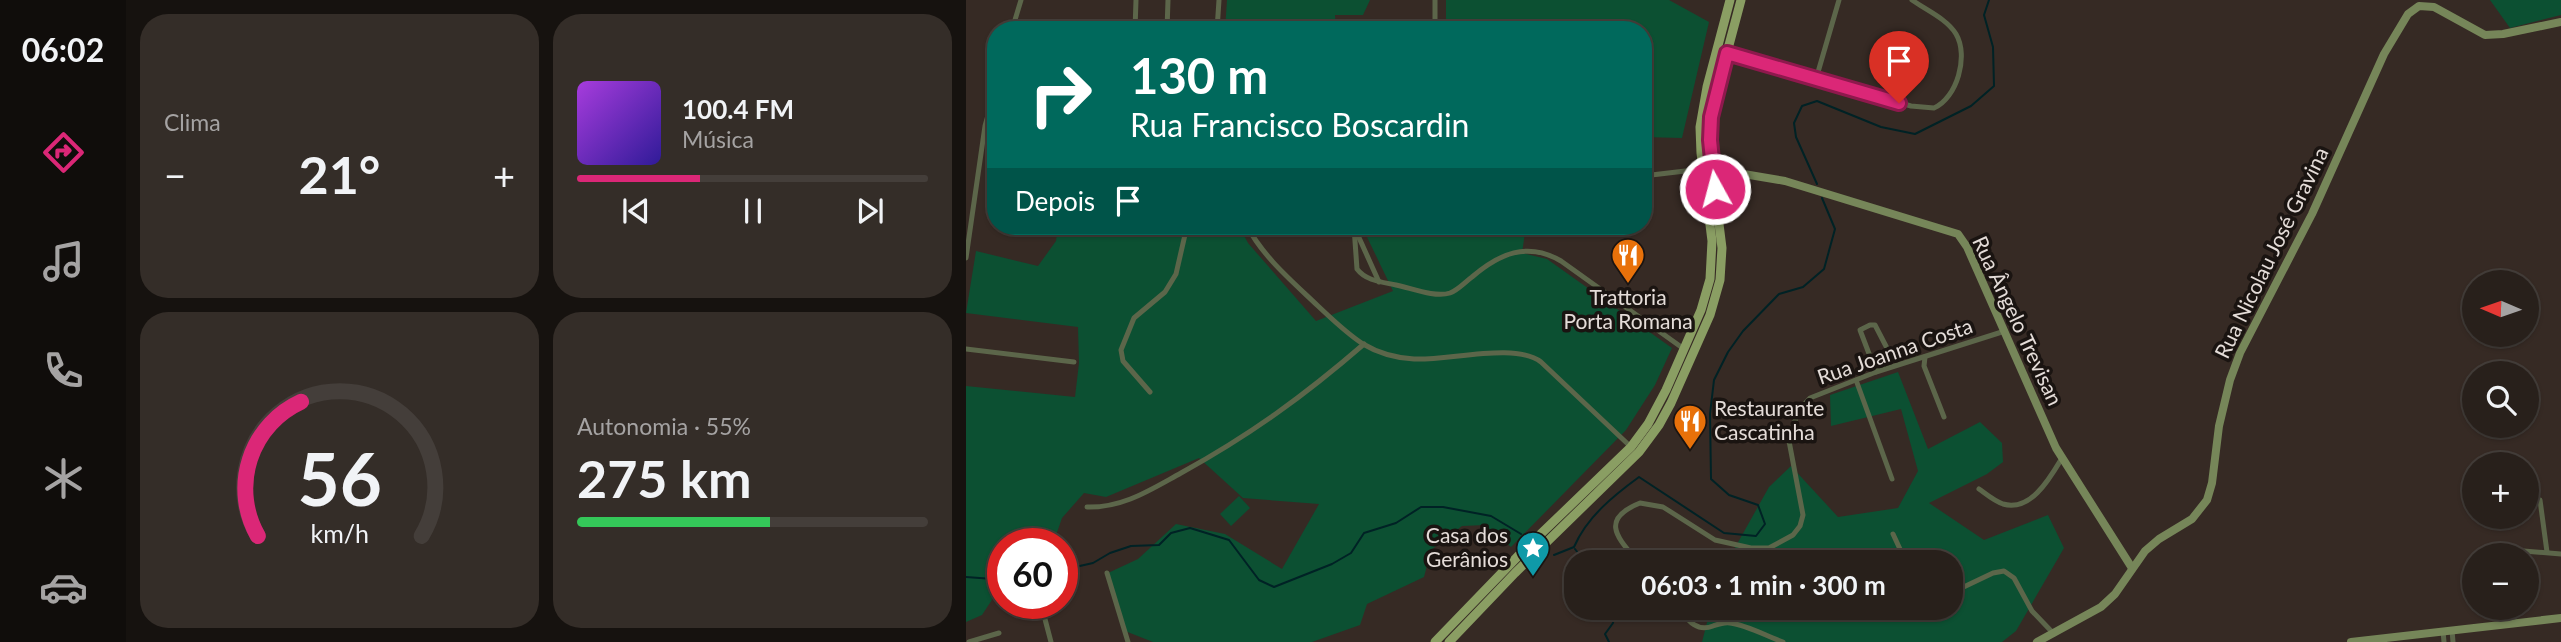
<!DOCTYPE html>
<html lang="pt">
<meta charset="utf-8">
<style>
body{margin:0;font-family:Lato,sans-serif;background:#342d28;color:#f1f3f6;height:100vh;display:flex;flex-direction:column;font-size:26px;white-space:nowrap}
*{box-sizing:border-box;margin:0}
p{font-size:23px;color:#a5a3a3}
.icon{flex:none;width:38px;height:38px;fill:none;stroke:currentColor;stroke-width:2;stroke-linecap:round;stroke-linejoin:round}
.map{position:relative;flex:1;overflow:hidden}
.panel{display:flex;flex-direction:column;gap:14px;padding:14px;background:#16120f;width:840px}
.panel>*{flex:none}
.hud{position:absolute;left:21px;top:21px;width:665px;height:214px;border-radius:28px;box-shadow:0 2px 5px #0004,0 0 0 2px #443e3a;background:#00695c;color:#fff;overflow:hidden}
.needle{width:46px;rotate:272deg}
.controls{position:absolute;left:1496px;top:270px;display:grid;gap:14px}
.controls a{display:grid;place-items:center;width:77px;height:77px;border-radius:50%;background:#28201b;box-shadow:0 2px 5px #0004,0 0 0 2px #443e3a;font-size:35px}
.speed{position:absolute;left:21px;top:528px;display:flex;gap:14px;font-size:35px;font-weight:700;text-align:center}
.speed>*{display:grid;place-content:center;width:91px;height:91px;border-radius:50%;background:#28201b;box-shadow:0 2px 5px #0004,0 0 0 2px #443e3a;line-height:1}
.speed .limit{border:10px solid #d22;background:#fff;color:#111}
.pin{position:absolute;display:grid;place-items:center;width:60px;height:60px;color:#fff;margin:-72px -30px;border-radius:50% 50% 50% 0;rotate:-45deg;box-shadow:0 0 7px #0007}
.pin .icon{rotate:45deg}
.me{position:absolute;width:77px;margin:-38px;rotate:353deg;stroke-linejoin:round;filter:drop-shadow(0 0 5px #0008)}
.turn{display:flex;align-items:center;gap:24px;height:147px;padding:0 28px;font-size:32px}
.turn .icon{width:91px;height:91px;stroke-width:2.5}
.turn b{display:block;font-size:49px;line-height:60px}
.then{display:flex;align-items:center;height:66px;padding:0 28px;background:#0003;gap:14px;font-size:26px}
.big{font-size:52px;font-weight:700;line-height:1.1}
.panel .tile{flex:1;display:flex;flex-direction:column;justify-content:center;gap:10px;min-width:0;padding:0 24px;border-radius:28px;background:#342d28}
.panel .dial{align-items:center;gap:0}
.dial svg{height:182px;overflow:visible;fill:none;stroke:#443e3a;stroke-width:7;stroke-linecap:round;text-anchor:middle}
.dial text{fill:#f1f3f6;stroke:none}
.song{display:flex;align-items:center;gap:21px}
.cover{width:84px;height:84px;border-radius:10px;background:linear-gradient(135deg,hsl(280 70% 55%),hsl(250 70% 35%))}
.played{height:7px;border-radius:4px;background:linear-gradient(90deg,#db2777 35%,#443e3a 35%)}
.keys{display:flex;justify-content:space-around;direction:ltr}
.heat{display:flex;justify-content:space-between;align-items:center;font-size:38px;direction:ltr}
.charge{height:10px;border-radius:5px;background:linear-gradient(90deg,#34c759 55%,#443e3a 0)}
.panel .tiles{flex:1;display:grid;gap:14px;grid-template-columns:repeat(2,1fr)}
.trip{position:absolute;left:598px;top:550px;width:399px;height:70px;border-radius:28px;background:#28201b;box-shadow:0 2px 5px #0004,0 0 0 2px #443e3a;font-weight:700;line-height:70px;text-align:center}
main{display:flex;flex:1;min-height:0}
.tabs{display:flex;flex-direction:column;width:126px;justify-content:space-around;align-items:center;background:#100d0b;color:#a5a3a3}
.tabs .icon{width:49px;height:49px}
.tabs .on{color:#db2777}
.tabs b{font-size:32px;color:#f1f3f6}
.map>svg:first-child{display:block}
.green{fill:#0c5032}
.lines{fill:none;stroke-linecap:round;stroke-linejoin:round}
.stream{stroke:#002225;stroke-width:2}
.street{stroke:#5c664a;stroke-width:5}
.secondary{stroke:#768659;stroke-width:8}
.primary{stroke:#8a9e63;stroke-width:9}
.route-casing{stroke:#8e194d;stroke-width:18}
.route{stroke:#db2777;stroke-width:12}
.labels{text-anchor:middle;stroke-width:7;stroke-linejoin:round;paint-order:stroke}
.street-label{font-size:21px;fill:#e4dcd8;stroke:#1a1411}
.poi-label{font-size:21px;fill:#e4dcd8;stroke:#1a1411}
</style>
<main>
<nav class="tabs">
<b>06:02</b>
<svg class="icon on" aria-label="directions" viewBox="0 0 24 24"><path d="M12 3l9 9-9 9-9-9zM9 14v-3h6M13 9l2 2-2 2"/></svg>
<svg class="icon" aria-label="music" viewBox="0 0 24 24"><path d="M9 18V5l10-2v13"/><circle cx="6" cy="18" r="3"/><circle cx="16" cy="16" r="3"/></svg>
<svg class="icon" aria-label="phone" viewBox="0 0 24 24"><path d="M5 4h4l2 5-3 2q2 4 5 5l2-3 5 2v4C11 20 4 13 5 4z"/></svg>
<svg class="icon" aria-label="climate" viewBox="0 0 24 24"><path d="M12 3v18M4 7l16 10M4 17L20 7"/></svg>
<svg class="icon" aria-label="car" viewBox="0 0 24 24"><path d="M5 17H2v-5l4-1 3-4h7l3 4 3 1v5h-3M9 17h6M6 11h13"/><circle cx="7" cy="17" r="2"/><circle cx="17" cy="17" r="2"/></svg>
</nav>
<section class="panel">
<div class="tiles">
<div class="tile"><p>Clima</p>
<div class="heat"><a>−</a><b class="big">21°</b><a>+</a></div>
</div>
<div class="tile">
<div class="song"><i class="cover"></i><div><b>100.4 FM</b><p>Música</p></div></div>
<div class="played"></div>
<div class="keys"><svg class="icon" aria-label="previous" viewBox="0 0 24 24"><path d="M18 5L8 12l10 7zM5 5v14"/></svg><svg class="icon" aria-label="pause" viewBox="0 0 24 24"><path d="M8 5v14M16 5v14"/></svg><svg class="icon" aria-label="next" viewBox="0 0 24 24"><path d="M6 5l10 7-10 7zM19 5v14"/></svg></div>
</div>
<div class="tile dial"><svg viewBox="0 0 100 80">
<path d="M14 69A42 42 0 1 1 86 69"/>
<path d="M14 69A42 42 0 0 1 33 10" stroke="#db2777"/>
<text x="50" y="56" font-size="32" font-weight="700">56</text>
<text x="50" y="72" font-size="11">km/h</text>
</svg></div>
<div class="tile"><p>Autonomia · 55%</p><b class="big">275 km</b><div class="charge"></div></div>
</div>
</section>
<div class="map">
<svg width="1595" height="642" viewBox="0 0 1595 642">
<rect width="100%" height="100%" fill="#362a24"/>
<g class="green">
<path d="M261,0H404L397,15H369L370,30H259Z"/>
<path d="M480,0H703L743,22L716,138L677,137V30H480Z"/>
<path d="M1524,0H1595V15L1544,28Z"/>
<path d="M92,226H273L282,243L350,321L427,291L400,235L376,232L363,226H560L556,253L581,259L706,348L689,385L660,430L545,547L519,525L496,526L465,550L458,577L401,604L394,625L346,642H187L159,631L142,573L172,559L210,524L259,534L316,569L353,504L277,498L233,458L140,497L118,493L96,518L87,544H37V583L16,615L0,622V386L109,397L113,363L112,327L0,313L10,251L72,266L90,241Z"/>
<path d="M932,372L962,449L1014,422L1036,443L1037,462L1021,474L963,503L1018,540L1082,515L1098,548L1050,631L1036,642H736L745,607H985V562H761L803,487L825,466L872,517L932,508L952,471L935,409L865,426L864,395Z"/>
<path d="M273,496L284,508L265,526L254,514Z"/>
</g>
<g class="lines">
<g class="stream">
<path d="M851,184L830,137L828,123L836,106L851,101L915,127L949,134L1005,106L1028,86L1027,47L1018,15L1023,0"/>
<path d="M609,549L619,562"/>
<path d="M588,555L608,547C621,517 647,496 673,477L758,533L790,536L799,524L792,505L763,495L745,479L744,414L748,380L762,352L777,331L813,294L837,287L858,269L869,229L856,198"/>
<path d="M96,570L127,563L144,553L165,546L193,545L205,533L224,528L263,540L293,580L308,587L366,564L385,553L398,533L430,523L455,507H477L525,516L555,534"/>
<path d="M0,577L27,579L37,576"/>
<path d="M643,642L639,634L647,623L649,607"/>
</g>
<g class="street">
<path d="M469,0V30"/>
<path d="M46,30L55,0"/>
<path d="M169,30L170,0"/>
<path d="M201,30L202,0"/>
<path d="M251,30L253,0"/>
<path d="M761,53L945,106L968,108C991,98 1003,56 990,34C981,19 960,10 946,0"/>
<path d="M850,79L873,0"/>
<path d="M677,176L736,169"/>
<path d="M281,226C298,258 326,281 352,306C366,319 380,333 397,344C412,353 430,358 448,359C481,361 550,342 575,362L665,447"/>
<path d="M388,227L391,269C400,281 416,282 430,285C445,288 469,298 484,293C492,290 499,282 506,277C533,254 561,241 595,261L718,349"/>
<path d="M390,231L413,282"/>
<path d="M0,258L19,126L30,87"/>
<path d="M0,349L108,362"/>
<path d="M959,357L958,366L978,417"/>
<path d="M910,372L894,330L904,325H909L923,352"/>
<path d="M890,380L926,479"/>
<path d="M184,392L157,361L155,350L168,318L199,292L210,274L221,226"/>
<path d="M1013,489C1020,494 1028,501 1037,504C1065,512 1084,478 1096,458"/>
<path d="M1574,500L1581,552"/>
<path d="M121,507C157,508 184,490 215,473C284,435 338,396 398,344"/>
<path d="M927,534L940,562"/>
<path d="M1533,549L1595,554"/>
<path d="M672,562C653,539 632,520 674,503L697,507L749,540L785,548H803L827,535L834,526L837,515L823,441C826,425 833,409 844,398L910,372L1039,331"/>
<path d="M141,573L162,642"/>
<path d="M985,593L1027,573L1038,571L1048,578L1066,611L1088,634"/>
<path d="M75,604L85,642"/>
<path d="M711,607C721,619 730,633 747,626C753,624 758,622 764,623C781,625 800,636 817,642"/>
<path d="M1486,630L1487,642"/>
<path d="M1477,631L1478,642"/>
<path d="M3,642L33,633"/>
</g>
<g class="secondary">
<path d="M742,168L819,181L992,234L1001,247L1090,448L1166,568"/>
<path d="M1071,642L1135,607L1149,594L1179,551L1193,539L1226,519L1241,500L1246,483L1253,426L1264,380L1274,353L1346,214L1418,54L1442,14L1453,6L1468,7L1519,35L1537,34L1595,22"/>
<path d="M1385,642L1595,618"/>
</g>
<g class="primary">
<path d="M469,642L555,553L665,447L682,424L700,390L735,310L744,279L746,241L735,153L734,127L741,87L764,0"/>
<path d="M483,642L549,573L673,452L693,425L705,403L744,315L754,280L756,248L744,152V129L747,105L775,0"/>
</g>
</g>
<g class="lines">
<defs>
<path id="route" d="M749,189L744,140L745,117L761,53L933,103"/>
</defs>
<use href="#route" class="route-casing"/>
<use href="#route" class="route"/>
</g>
<defs>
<symbol id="restaurant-pin" viewBox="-11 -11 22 30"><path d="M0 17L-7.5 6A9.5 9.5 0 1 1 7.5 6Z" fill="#e8710a" stroke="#1a1411"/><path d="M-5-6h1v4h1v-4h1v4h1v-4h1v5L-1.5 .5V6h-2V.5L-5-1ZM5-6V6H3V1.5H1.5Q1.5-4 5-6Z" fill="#fff"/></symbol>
<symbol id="sight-pin" viewBox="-11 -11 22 30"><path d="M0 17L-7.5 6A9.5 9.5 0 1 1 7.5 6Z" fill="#0f9aa8" stroke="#1a1411"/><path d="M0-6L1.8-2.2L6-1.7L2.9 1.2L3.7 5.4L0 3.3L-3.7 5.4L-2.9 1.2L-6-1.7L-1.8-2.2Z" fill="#fff"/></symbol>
</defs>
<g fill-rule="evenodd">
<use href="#restaurant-pin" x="643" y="236" width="38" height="52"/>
<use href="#restaurant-pin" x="705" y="402" width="38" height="52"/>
<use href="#sight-pin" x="548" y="529" width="38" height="52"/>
</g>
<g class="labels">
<g class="street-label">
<text transform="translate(1306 253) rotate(-64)" y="7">Rua Nicolau José Gravina</text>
<text transform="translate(1051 321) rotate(65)" y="7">Rua Ângelo Trevisan</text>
<text transform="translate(929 352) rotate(-19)" y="7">Rua Joanna Costa</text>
</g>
<g class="poi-label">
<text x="662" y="305">Trattoria<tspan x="662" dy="24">Porta Romana</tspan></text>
<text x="748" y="416" text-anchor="start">Restaurante<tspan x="748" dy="24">Cascatinha</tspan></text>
<text x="542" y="543" text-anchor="end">Casa dos<tspan x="542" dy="24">Gerânios</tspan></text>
</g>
</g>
</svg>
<div class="controls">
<a><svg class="needle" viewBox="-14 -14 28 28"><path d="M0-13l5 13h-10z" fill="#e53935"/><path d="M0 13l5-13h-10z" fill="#a5a3a3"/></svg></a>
<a><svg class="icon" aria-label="search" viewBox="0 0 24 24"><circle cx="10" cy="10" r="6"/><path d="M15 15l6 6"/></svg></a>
<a>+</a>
<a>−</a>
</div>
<div class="speed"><div class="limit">60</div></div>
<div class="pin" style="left:933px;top:103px;background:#d93025"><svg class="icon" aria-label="arrive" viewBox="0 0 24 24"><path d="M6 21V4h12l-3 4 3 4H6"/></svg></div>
<svg class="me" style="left:749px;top:189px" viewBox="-20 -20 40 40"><circle r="17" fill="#db2777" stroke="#fff" stroke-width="3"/><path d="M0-11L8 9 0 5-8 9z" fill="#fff"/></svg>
<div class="trip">06:03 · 1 min · 300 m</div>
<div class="hud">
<div class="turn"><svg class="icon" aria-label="right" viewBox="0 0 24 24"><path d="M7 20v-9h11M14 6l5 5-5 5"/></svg><div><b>130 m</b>Rua Francisco Boscardin</div></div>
<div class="then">Depois<svg class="icon" aria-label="arrive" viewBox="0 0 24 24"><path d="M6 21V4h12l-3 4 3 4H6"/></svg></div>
</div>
</div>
</main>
